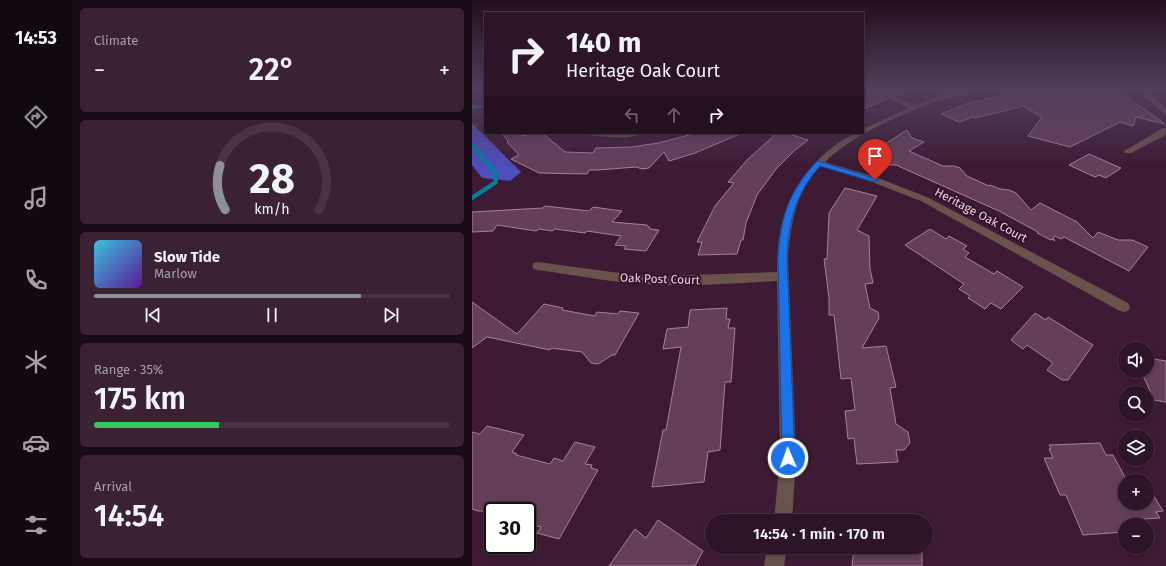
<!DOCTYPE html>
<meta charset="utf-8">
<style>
body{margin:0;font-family:"Fira Sans",sans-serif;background:#3a2133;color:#f1f3f6;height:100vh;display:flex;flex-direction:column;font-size:15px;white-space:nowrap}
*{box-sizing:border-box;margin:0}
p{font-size:13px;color:#a79ea7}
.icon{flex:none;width:22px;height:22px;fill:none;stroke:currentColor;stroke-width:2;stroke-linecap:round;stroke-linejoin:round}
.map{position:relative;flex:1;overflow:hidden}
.details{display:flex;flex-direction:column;gap:8px;padding:8px;background:#190b15;width:400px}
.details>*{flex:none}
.banner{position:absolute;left:12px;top:12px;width:380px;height:122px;border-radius:0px;box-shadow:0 2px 6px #0003,0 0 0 1px #493344;background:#2e1427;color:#f1f3f6;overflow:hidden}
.tools{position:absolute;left:646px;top:342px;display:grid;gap:8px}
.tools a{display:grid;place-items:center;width:36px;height:36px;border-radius:50%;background:#2e1427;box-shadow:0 2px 6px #0003,0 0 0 1px #493344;font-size:20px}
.speed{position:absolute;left:12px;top:502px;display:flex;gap:8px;font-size:20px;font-weight:700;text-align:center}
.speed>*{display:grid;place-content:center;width:52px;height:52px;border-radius:50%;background:#2e1427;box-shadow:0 2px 6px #0003,0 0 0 1px #493344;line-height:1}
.speed .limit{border:2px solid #111;border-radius:6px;background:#fff;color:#111}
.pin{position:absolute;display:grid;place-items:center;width:34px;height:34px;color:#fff;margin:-41px -17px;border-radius:50% 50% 50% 0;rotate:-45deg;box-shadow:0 0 4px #0007}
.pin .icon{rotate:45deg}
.me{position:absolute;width:44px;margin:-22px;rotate:358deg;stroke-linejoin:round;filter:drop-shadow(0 0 3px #0008)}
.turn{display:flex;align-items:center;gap:14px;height:84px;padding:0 16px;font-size:18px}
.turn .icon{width:52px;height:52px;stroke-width:2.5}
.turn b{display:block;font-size:28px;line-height:34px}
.lanes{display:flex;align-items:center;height:38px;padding:0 16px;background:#0003;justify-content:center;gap:20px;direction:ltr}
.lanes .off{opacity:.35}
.big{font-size:30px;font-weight:600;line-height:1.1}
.details .card{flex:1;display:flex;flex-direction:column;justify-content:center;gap:6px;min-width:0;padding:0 14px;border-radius:6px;background:#3a2133}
.details .dial{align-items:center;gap:0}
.dial svg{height:104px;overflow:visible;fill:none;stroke:#493344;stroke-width:7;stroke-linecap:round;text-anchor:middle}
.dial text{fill:#f1f3f6;stroke:none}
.song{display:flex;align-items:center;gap:12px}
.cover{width:48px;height:48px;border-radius:6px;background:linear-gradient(135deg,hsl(190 70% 55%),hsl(270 70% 35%))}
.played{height:4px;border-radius:2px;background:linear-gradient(90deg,#8c9099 75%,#493344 75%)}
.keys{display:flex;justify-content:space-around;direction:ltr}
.heat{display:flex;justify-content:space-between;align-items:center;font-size:22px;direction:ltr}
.charge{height:6px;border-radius:3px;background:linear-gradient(90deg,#34c759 35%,#493344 0)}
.trip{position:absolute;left:233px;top:514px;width:228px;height:40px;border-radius:20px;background:#2e1427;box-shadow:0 2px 6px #0003,0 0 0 1px #493344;font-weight:600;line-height:40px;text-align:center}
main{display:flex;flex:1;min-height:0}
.tabs{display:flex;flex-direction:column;width:72px;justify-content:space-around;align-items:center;background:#120810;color:#a79ea7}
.tabs .icon{width:28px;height:28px}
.tabs .selected{color:#8c9099}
.tabs b{font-size:18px;color:#f1f3f6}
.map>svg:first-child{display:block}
.forest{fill:#4e4ebc}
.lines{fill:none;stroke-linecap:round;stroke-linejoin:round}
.stream-far1{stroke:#00829c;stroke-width:3.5}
.stream{stroke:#00829c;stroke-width:4}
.building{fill:#653f5a;stroke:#a97f9c}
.path{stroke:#806278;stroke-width:1.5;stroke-dasharray:1 2;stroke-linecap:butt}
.street{fill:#68534d;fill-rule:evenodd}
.route{fill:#1a73e8;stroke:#114b97}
.labels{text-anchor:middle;stroke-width:4;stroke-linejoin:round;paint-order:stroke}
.street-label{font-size:12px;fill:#e9d1e1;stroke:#32112a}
</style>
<main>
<nav class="tabs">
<b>14:53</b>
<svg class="icon selected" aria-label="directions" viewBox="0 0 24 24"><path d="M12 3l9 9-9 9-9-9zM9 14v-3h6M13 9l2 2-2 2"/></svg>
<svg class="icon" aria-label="music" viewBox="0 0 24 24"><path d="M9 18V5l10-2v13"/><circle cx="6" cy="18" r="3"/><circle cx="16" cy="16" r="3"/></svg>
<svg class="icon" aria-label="phone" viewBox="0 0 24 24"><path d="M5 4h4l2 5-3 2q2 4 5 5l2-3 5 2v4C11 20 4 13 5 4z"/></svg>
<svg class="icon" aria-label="climate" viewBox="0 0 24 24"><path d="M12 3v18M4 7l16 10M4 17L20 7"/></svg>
<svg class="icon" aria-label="car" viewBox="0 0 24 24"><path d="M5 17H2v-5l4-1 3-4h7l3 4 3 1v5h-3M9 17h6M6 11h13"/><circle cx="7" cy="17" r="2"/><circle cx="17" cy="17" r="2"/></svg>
<svg class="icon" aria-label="filters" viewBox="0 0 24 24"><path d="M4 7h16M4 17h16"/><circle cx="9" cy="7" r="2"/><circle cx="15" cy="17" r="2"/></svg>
</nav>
<section class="details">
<div class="card"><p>Climate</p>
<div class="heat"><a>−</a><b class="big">22°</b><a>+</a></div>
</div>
<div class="card dial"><svg viewBox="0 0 100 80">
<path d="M14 69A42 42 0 1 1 86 69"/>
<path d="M14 69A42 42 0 0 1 10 35" stroke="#8c9099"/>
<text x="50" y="56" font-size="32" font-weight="700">28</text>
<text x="50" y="72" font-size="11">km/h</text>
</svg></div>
<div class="card">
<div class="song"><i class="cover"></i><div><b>Slow Tide</b><p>Marlow</p></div></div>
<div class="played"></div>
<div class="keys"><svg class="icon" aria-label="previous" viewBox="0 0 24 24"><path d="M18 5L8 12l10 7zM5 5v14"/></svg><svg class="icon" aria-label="pause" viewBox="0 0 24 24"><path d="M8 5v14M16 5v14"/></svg><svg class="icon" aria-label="next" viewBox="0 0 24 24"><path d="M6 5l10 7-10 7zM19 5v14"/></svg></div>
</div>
<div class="card"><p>Range · 35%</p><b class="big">175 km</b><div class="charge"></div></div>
<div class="card"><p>Arrival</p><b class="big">14:54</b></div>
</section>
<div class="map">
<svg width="694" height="566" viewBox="0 0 694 566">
<rect width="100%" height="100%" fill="#3d1b34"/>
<path class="forest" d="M0,123L49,172L38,181L10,178L0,165Z"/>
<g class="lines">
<path class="stream-far1" d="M0,107L13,106"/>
<path class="stream" d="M0,198L24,182L23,172L0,145"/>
</g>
<g class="building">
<path d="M391,88H394L415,99L391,109Z"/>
<path d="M406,88H441L424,95Z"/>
<path d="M598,88H643L693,124L664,117L661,126L648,122L598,147L556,136L570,117L551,106L503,118L501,117L487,122L469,114L497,103L534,95L532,94Z"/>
<path d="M435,130L440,138L452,142L437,151L471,166H482L488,168L495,176L517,186L518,185L528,189L537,190L544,193L559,210L568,203L605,222L621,238L626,232L646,240H660L676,247L657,271L592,237L589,239L583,236L581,238L583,241L580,239L579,240L565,233L566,232L527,211L424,165H418L411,162L408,164L392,157Z"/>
<path d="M30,133H47L50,136L61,133H70L93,152L121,153L124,148L160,147L186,143L225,133H270L223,153L197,161L192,152L177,168L170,169L164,167L126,170H117L115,174L67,173L39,159L47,155L35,142L36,141Z"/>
<path d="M305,133H314L336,140L322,151L304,169L285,195L274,223L271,240H269L265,254L226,255L230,242H225L243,206L262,183L256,182L276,159Z"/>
<path d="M617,154L649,168L634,178L627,175L623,177L597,165Z"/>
<path d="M373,188L405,196L385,230L397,236L398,269L401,283L393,284L398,308L406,312L407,318L390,348L414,346L424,387L418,388L424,424L436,432L438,443L432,450H424L426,462L385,464L382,438L376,439L373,411L383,410L379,378L369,379L362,315H357V298L352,259H355L357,213Z"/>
<path d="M73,206L117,211L121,207L150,211L140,222L175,225L179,229L187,230L174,251L152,249L154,246L143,245L149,236L115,231L113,233L83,229L80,231L67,229L64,231L25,225L21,231L0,232V212L71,208Z"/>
<path d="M458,229L474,239L477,236L495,246L491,249L497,253L493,257L522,274L525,271L551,287L529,309L519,303L513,309L496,298L498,296L487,289L492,284L433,245Z"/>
<path d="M0,302L45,334L72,304L91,308L90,310L123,316L125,312L146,314L148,311L167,313L143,355H140L126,364L119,363L110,352L79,348L78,350L15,337L0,348Z"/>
<path d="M255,308L254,319H258L256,328H263L259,382H253L248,450L236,452L232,482L180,487L191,430H194L209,347L191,349L195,329L216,327L218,310Z"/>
<path d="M563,313L574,320L576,317L621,345L596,380H590L575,370L581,363L555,345L551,349L539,340Z"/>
<path d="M675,358L694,361V402L682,400L669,371H675Z"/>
<path d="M15,426L52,435L40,452L45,454L44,455L78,464L82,458L91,461L103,442L123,447L113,464L120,465L119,468L126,470L87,539L65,533L69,527L55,524V511H6L0,509V432L8,434Z"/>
<path d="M628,443L634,455H641L655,481H653V503H675V493H680L691,511L684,512L688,518L672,519L679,531H675V525H653V532L611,535L594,495H588L572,458H581L577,449H579L577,445Z"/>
<path d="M186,520L231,551L223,566H137L163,529L174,538Z"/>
<path d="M382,547H450V566H380Z"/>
</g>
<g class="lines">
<g class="path">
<path d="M0,104L3,105L1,110L4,113L13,115"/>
<path d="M0,127L13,121"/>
</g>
<g class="street">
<path d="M395,88H403L443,105C463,97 488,86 509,88C502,93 476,98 466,101C429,114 380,135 353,162L406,178L455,197L656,303L658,307L656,311L652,312L648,311L449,201L400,182L348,166C324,191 319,224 316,257L324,457L320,521H302L308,457L305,281C267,283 229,286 191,285C149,284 108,276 66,270L62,269L60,266L62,263L66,262L147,273L191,276L305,272C304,220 320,178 361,147C370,140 380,133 391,133V129L437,108Z"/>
<path d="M662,88C674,87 686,100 694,109V115Z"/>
<path d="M691,128H694V134L692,136L659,153H653L652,151Z"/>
<path d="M110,133H169C159,141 127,136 114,135Z"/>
<path d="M295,547H315L312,566H292Z"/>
</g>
</g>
<linearGradient id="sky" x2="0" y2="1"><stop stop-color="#220f1d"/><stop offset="0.53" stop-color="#513f5c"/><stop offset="1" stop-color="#513f5c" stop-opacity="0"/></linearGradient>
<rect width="694" height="167" fill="url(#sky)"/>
<path class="route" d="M346,161L407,180L403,182L348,166C323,195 317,220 315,257L323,458L321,462L316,464L312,462L310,458L306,257C309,216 316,194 344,162Z"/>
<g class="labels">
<g class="street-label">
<text transform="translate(509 215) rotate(28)" y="4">Heritage Oak Court</text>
<text transform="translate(188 279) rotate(2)" y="4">Oak Post Court</text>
</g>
</g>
</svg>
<div class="tools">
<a><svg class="icon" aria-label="sound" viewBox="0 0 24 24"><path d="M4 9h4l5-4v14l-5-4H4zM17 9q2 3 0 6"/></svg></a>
<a><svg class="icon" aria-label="search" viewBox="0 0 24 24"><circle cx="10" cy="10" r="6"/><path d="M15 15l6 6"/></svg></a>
<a><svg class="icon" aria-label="layers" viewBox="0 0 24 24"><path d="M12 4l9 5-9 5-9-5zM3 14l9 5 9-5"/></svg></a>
<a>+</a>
<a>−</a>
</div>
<div class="speed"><div class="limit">30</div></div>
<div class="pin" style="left:403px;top:180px;background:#d93025"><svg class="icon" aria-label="arrive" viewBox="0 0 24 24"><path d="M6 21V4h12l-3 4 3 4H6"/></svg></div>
<svg class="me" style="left:316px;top:458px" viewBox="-20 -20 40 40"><circle r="17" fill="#1a73e8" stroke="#fff" stroke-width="3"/><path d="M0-11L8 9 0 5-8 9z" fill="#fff"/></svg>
<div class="trip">14:54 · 1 min · 170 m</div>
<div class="banner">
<div class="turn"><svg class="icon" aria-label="right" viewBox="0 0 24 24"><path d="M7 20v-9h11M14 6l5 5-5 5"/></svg><div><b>140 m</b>Heritage Oak Court</div></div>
<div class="lanes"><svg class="icon off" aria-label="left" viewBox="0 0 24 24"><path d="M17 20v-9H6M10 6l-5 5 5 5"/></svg><svg class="icon off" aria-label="ahead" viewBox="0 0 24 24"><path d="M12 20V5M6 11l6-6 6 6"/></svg><svg class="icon" aria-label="right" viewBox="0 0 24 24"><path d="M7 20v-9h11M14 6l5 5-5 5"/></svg></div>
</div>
</div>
</main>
